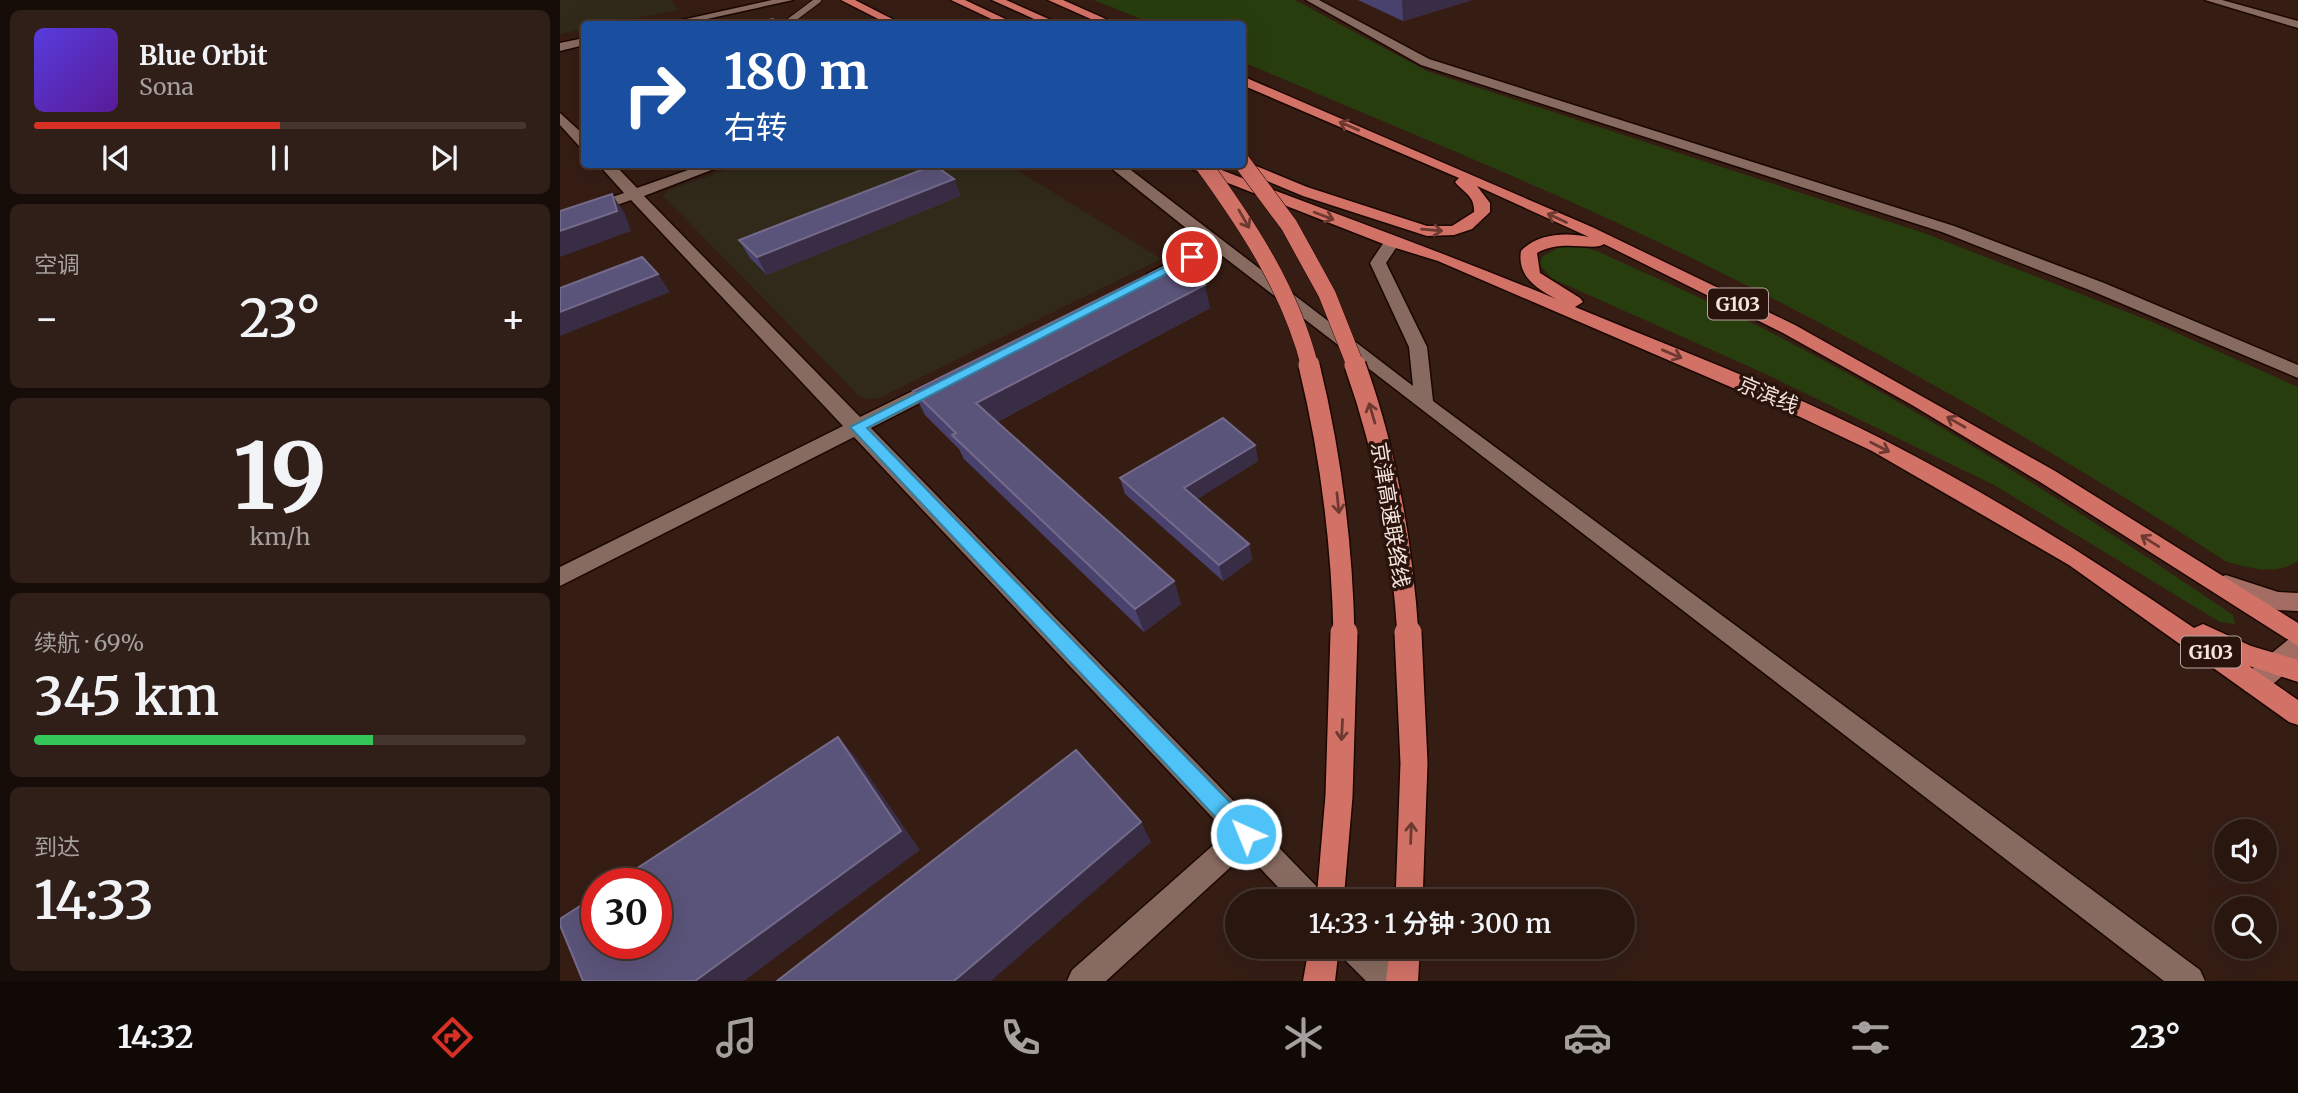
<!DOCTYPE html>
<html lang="zh">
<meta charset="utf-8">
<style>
body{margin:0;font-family:Merriweather,"Noto Sans SC",serif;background:#301f18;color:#f1f3f6;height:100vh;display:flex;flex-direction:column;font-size:26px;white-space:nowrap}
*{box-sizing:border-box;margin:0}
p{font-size:23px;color:#a59f9e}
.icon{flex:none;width:38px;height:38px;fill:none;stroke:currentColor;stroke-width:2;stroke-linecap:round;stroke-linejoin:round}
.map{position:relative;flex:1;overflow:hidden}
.details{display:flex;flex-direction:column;gap:10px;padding:10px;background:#160c08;width:560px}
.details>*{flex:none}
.hud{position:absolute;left:21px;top:21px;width:665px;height:147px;border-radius:7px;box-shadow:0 7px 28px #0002,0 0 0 2px #44352f;background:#1a4fa0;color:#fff;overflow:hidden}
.buttons{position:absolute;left:1654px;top:819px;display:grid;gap:14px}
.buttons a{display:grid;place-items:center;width:63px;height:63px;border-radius:50%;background:#28160f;box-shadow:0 7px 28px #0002,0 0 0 2px #44352f;font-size:35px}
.speed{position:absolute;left:21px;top:868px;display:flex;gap:14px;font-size:35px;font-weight:700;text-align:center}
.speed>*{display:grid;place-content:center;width:91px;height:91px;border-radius:50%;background:#28160f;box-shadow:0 7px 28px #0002,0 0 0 2px #44352f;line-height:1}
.speed .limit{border:10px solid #d22;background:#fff;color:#111}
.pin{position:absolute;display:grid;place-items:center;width:60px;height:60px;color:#fff;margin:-30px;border:4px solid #fff;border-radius:50%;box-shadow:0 2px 7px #0007}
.me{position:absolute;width:77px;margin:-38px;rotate:316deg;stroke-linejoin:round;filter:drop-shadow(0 0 5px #0008)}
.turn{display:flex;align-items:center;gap:24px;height:147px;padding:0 28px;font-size:32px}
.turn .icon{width:91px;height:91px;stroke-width:2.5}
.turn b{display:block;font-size:49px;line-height:60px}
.big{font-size:52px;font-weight:600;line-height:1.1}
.details .card{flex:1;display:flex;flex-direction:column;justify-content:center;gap:10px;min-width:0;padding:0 24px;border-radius:10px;background:#301f18}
.details .dial{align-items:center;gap:0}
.dial b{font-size:91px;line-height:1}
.song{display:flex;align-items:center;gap:21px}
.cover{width:84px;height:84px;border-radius:10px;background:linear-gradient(135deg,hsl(250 70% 55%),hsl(270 70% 35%))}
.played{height:7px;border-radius:4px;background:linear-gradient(90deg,#d93025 50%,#44352f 50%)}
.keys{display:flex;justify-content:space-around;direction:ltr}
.heat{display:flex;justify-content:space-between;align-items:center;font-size:38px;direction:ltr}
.charge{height:10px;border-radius:5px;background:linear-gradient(90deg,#34c759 69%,#44352f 0)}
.trip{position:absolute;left:665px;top:889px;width:410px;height:70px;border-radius:35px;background:#28160f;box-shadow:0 7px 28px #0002,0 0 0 2px #44352f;font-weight:600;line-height:70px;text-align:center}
.tabs{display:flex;height:112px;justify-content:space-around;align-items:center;background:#100906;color:#a59f9e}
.tabs .icon{width:49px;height:49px}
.tabs .on{color:#d93025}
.tabs b{font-size:32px;color:#f1f3f6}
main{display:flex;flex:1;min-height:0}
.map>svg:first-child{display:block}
.industrial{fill:#312a1a}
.green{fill:#283d0e}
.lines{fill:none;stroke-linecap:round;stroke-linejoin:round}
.service-casing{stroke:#1b0602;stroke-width:8}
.minor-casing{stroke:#1b0602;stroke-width:3}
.tertiary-casing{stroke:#1b0602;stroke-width:3}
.secondary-casing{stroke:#1b0602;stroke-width:3}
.trunk-casing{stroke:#1b0602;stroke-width:3}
.service{stroke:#886b60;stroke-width:6}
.minor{fill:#886b60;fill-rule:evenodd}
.tertiary{fill:#886b60;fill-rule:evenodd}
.secondary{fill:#a46d63;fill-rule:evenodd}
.trunk{fill:#d27267;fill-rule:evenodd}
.trunk-bridge-far2-casing{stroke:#1b0602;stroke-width:18;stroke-linecap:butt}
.trunk-bridge-far1-casing{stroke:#1b0602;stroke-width:24;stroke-linecap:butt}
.trunk-bridge-casing{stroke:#1b0602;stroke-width:30;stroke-linecap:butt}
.trunk-bridge-far2{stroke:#d27267;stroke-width:17}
.trunk-bridge-far1{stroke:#d27267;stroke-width:21}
.trunk-bridge{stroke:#d27267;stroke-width:27}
.wall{fill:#49426e}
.shaded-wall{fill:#392c45}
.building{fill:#5b547a;stroke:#746a8a;stroke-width:2}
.oneway{stroke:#6d3930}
.route{fill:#4fc3f7;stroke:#337fa1;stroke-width:2}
.labels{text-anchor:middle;stroke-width:7;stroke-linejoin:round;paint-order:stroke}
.shield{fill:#2a130b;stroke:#b8a59f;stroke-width:2}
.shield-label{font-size:19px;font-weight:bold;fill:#f5e4de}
.street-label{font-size:21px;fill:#f5e4de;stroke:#2a130b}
</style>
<main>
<section class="details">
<div class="card">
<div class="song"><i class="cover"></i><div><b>Blue Orbit</b><p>Sona</p></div></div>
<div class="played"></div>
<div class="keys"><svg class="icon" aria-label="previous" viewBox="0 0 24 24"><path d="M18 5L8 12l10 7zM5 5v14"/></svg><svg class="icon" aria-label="pause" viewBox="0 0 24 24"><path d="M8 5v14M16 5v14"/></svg><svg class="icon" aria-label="next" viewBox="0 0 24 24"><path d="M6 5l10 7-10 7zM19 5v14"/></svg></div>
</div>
<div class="card"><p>空调</p>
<div class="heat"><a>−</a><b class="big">23°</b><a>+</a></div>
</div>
<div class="card dial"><b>19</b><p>km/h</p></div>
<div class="card"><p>续航 · 69%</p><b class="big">345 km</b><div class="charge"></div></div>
<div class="card"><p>到达</p><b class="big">14:33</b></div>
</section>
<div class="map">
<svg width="1738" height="981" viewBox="0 0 1738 981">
<rect width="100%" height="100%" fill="#351d14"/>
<g class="industrial">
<path d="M0,0H111L118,10L45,24H24V29L0,34Z"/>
<path d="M181,165H449L601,259L319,398L308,399L299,396L103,196L108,190Z"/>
</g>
<g class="green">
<path d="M534,0H735L867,71L1364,233L1590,321L1738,387V561C1716,576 1691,568 1667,562C1505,458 1339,361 1166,275C1009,196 844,131 683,62L682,24H593Z"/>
<path d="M1002,246H1019L1037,251C1089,275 1141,297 1192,323C1359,407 1518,510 1673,615L1675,624L1660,622L1434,485L1210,376L991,278L979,264L983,256Z"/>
</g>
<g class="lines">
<defs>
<path id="service" d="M226,24L258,0"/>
<g id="minor">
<path d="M746,0H759L869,59L1394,226L1544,283L1738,365V378L1532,291L1382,232L861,65Z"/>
<path d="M0,113L24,135V147L19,146L0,125Z"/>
<path d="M38,164H54L77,188L145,164H167L84,196L300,417L373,381H387L389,385L387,389L311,428L761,891L766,901H731L686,853L546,981H507L512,970L667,833L294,437L0,586V567L283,426L71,200L0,225V215L64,193Z"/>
<path d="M546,164H563L853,386L849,347L810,263L826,239H838L840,242L826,263L867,347L873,401L1640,970L1645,981H1604L656,251L599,282H587V274L646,244Z"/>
<path d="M779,947H815L838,970L843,981H806L783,958Z"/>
</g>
<g id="tertiary">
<path d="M212,0H233L124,24H104Z"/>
<path d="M1645,0H1662L1738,21V28Z"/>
<path d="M24,38V45L0,51V43Z"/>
</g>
<g id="secondary">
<path d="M1666,575L1718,592L1738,593V611L1718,610L1658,590L1655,584L1658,578Z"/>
<path d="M1738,636V661C1724,673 1705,698 1685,691L1682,683L1685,675L1729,639Z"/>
</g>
<g id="trunk">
<path d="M281,0H295L342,24H328Z"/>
<path d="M391,0H405L456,24H442Z"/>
<path d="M432,0H446L500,24H485Z"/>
<path d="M488,0H503L557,24H542Z"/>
<path d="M682,76L1032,227L1235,325L1495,471L1738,623V646L1480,482L1352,405L1223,333L1044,244C1035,252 1001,238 977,253L980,273L1020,298L1023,302L1015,307C1119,350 1226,390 1326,441C1433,496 1535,560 1634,628L1643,624L1691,646L1738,660V682L1689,666L1738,700V725L1729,722L1509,565L1312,451L1238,416L878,261L826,245L627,167L625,164H646C763,210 881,251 996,299C976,288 957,276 961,251C977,233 1007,232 1029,237L917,186L930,203V212L912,229L894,235L867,236L743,196L674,167L672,164H682L684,161L747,187L867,226H892L914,212C915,196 904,193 895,182L899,178L682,85Z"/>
<path d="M749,947H779L775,981H743Z"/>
<path d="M830,947H860L858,981H826Z"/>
</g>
</defs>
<use href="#service" class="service-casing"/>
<use href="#minor" class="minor-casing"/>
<use href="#tertiary" class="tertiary-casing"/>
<use href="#secondary" class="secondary-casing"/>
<use href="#trunk" class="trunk-casing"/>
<use href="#service" class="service"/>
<use href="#minor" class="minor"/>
<use href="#tertiary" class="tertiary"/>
<use href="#secondary" class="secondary"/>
<use href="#trunk" class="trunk"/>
<defs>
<g id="trunk-bridge-far2">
<path d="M682,162L729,225L767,294L796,367"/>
<path d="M643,164C688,226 731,291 750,367"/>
</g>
<g id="trunk-bridge-far1">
<path d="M749,365C771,455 782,542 784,635"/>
<path d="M795,365C826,451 842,544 848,635"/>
</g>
<g id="trunk-bridge">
<path d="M848,633L854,763L849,901"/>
<path d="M770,901L779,796L784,633"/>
</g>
</defs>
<use href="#trunk-bridge-far2" class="trunk-bridge-far2-casing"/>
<use href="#trunk-bridge-far1" class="trunk-bridge-far1-casing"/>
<use href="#trunk-bridge" class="trunk-bridge-casing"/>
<use href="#trunk-bridge-far2" class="trunk-bridge-far2"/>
<use href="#trunk-bridge-far1" class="trunk-bridge-far1"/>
<use href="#trunk-bridge" class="trunk-bridge"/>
</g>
<g class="wall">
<path d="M798,0H912L843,21Z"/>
<path d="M394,179L400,196L207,275L190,258L179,240Z"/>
<path d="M650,308L437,422L614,581L621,604L584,632L404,459L399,449L365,415L353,391Z"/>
<path d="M695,445L698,461L637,499L689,544L692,560L663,581L565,494L560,478Z"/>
</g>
<g class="shaded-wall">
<path d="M842,0H912L843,21Z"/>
<path d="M394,179L400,196L207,275L197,257Z"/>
<path d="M52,194L65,214L71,231L0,257V231Z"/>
<path d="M98,274L110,292L0,336V312Z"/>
<path d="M645,285L650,308L427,427L416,403Z"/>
<path d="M695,445L698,461L628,505L624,488Z"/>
<path d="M689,544L692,560L663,581L659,565Z"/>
<path d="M614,581L621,604L584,632L575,609Z"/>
<path d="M278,737L297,759L360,850L184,981H135Z"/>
<path d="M581,822L591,842L431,981H394Z"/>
</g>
<g class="building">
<path d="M213,19L222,24H192Z"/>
<path d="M374,165L394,179L197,257L179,240Z"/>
<path d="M52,194L57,211L0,231V211Z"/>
<path d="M82,257L98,274L0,312V288Z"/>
<path d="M612,263L645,285L416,403L614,581L575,609L392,435L396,433L353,391Z"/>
<path d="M663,418L695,445L624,488L689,544L659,565L560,478Z"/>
<path d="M278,737L341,831L135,981H23L0,925V919L37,895V943H96V884H53Z"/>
<path d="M516,750L581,822L394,981H217Z"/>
</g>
<defs><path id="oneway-shaft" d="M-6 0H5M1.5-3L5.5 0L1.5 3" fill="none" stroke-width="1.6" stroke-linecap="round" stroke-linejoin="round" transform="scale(1.75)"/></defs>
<g class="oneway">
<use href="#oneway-shaft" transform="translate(789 126) rotate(-157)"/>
<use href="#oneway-shaft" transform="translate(764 216) rotate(21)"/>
<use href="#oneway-shaft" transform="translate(997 218) rotate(-155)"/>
<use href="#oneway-shaft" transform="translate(684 219) rotate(60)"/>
<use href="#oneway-shaft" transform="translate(872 230) rotate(5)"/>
<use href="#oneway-shaft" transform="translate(1112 354) rotate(23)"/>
<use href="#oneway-shaft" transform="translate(812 413) rotate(-106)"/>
<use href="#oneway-shaft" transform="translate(1396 422) rotate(-150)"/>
<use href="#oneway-shaft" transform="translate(1320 447) rotate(27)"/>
<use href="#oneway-shaft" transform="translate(778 503) rotate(84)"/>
<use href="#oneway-shaft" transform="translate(1590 541) rotate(-148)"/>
<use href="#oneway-shaft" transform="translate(782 730) rotate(93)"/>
<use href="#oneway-shaft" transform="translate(851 833) rotate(-88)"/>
</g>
<path class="route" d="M628,255L639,257L307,428L693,826L696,834L693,841L686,844L678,841L290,427Z"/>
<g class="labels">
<g class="shield">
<rect x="1148" y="288.5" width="60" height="31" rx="5"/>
<rect x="1621" y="636.5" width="60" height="31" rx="5"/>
</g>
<g class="shield-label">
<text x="1178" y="311">G103</text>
<text x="1651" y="659">G103</text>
</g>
<g class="street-label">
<text transform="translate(1208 395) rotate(23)" y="7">京滨线</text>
<text transform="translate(830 515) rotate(81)" y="7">京津高速联络线</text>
</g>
</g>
</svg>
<div class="buttons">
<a><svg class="icon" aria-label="sound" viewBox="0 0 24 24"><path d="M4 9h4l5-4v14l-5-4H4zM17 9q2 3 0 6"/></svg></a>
<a><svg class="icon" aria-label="search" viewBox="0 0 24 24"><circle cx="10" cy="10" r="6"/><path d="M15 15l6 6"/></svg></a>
</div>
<div class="speed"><div class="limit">30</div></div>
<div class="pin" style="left:632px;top:257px;background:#d93025"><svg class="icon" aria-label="arrive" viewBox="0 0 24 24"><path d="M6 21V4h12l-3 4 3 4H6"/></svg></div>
<svg class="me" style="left:686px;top:834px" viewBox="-20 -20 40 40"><circle r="17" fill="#4fc3f7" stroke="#fff" stroke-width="3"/><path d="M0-11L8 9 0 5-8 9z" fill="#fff"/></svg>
<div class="trip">14:33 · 1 分钟 · 300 m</div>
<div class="hud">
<div class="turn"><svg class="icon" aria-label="right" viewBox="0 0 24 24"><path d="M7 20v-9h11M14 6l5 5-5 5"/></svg><div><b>180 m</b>右转</div></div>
</div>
</div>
</main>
<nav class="tabs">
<b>14:32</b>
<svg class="icon on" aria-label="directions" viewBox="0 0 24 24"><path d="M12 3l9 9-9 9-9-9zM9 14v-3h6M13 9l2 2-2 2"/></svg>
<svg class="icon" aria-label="music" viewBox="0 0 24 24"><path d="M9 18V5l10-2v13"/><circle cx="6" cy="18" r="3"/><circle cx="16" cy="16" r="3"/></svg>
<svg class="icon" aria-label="phone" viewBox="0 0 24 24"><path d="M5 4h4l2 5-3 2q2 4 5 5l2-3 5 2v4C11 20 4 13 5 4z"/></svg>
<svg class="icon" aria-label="climate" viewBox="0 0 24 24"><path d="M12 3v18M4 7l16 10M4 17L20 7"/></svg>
<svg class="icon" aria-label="car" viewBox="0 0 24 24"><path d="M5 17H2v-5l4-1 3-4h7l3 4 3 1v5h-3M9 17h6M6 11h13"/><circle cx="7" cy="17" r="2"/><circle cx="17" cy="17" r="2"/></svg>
<svg class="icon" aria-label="filters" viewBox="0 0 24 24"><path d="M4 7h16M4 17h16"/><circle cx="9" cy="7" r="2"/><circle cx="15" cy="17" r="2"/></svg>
<b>23°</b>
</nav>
